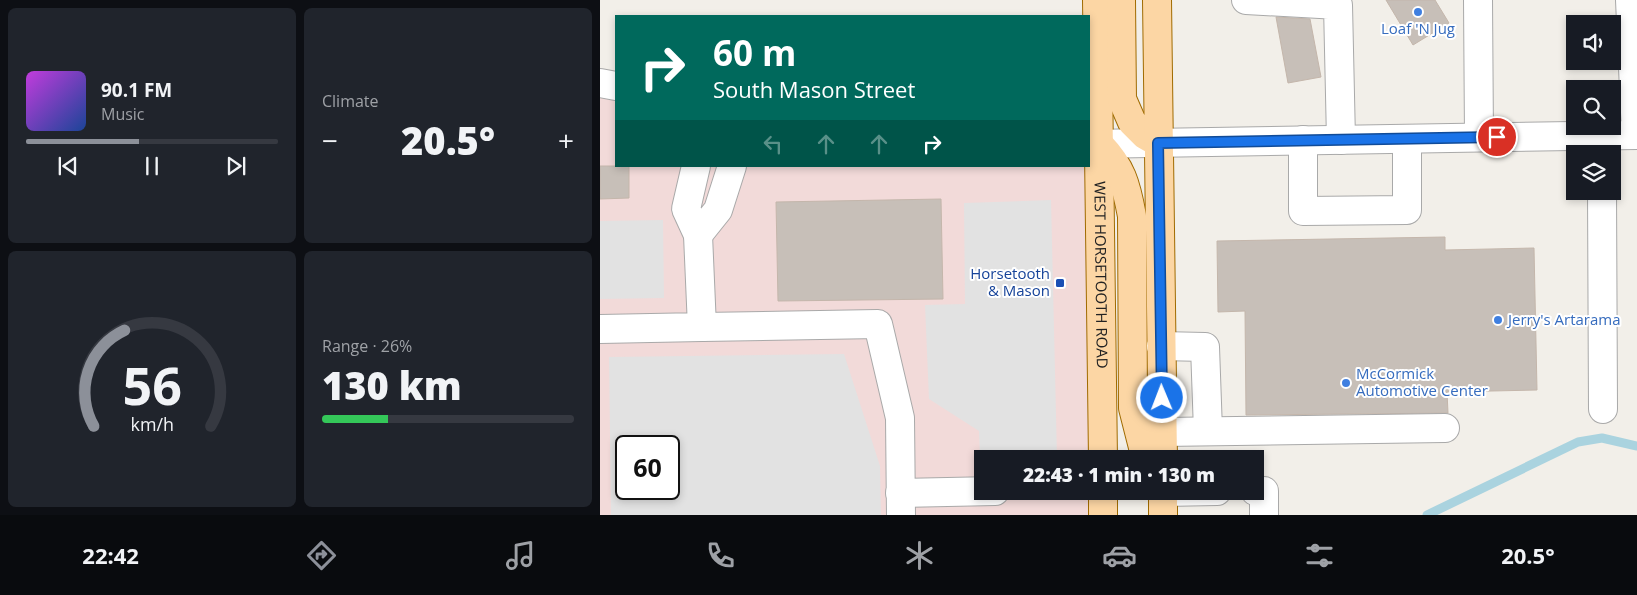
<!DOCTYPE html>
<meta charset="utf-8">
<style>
body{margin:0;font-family:"Open Sans",sans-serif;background:#20242c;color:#f1f3f6;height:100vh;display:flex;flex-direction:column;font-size:19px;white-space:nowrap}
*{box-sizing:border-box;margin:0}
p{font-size:16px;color:#9ea1a6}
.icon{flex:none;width:28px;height:28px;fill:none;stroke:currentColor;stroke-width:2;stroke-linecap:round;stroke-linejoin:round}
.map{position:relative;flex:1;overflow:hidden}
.panel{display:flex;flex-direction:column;gap:8px;padding:8px;background:#0d0f14;width:600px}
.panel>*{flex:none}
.top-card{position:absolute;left:15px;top:15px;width:475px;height:152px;border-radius:0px;box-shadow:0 2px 8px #0003;background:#00695c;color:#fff;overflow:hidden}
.tools{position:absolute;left:966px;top:15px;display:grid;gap:10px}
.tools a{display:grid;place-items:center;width:55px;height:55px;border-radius:0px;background:#171b24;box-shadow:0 2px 8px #0003;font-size:25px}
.speed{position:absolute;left:15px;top:435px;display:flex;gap:10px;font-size:25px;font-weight:700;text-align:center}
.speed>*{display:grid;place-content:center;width:65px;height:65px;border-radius:50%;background:#171b24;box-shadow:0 2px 8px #0003;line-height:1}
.speed .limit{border:2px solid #111;border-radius:8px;background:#fff;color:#111}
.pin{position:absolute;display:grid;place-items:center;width:42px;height:42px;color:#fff;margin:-21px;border:2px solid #fff;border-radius:50%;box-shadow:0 1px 5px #0007}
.me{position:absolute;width:55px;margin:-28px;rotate:359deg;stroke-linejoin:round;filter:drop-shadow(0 0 4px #0008)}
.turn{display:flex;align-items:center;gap:18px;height:105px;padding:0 15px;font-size:22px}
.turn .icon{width:65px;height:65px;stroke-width:2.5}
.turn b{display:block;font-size:35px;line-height:42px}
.lanes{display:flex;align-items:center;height:48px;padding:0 15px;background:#0003;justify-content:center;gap:25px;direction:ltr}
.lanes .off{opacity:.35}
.big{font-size:38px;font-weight:800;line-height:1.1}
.panel .card{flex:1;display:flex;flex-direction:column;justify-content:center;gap:8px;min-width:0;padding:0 18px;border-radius:8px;background:#20242c}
.panel .dial{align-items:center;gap:0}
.dial svg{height:130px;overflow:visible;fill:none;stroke:#363941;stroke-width:7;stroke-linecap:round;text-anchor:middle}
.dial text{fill:#f1f3f6;stroke:none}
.song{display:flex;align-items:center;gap:15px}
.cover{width:60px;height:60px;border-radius:8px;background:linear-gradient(135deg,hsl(290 70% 55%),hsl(220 70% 35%))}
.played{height:5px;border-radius:2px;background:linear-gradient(90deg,#8c9099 45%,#363941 45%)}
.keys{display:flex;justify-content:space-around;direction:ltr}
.heat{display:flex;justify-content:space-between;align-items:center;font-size:28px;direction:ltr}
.charge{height:8px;border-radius:4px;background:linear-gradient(90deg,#34c759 26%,#363941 0)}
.panel .tiles{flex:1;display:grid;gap:8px;grid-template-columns:repeat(2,1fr)}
.trip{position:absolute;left:374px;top:450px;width:290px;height:50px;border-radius:0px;background:#171b24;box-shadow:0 2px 8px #0003;font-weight:800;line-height:50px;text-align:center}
.dock{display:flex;height:80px;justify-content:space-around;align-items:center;background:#090b0e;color:#9ea1a6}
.dock .icon{width:35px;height:35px}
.dock .current{color:#8c9099}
.dock b{font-size:22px;color:#f1f3f6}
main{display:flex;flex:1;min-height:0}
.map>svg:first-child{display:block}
.commercial{fill:#f2dad9;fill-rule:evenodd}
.parking{fill:#e2e2e2;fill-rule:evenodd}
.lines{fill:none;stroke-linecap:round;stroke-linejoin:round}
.stream{stroke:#aad3df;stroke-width:9}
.building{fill:#c7bfb8;stroke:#c4b6ab}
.minor-casing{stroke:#a9a9a9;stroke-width:30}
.major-casing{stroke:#a06b00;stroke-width:30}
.minor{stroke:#fff;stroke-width:28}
.major{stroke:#fcd6a4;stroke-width:28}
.route-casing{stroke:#114b97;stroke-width:12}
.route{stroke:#1a73e8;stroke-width:9}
.shop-dot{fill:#3f7fe0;stroke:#fff;stroke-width:2}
.transit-dot{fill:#1a4fb4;stroke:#fff;stroke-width:2}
.labels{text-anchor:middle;stroke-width:4;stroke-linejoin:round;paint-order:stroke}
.shop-label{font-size:15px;fill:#366cbe;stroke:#fff;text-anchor:start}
.transit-label{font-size:15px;fill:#164399;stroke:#fff;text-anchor:end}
.street-label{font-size:15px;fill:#222;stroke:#fff}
</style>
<main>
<section class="panel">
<div class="tiles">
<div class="card">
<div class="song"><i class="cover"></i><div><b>90.1 FM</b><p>Music</p></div></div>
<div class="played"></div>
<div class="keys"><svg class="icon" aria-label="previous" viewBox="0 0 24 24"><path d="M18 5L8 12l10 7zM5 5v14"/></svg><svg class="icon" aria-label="pause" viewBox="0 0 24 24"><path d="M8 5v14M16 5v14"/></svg><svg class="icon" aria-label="next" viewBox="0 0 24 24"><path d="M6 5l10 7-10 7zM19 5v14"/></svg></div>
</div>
<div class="card"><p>Climate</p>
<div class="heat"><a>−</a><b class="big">20.5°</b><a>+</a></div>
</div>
<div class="card dial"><svg viewBox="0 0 100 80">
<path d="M14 69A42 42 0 1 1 86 69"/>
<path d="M14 69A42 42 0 0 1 33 10" stroke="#8c9099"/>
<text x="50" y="56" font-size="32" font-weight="700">56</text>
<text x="50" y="72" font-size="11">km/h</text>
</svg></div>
<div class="card"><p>Range · 26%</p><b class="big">130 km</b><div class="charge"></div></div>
</div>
</section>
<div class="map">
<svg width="1037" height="515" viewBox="0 0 1037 515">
<rect width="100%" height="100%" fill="#f2efe9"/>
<path class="commercial" d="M0,83L16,86V166H489L503,459H382V491H503V515H0ZM26,446H69V489H26Z"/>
<g class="parking">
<path d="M451,200L457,457L380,459L379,431L329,399L325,305L365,304L364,203Z"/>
<path d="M63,220L64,298L0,299V221Z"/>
<path d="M244,354L280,466L281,515H11L9,357ZM26,446H69V489H26Z"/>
</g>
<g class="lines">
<path class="stream" d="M827,515L978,442L1002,438L1037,446"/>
</g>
<g class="building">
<path d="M786,0H835L849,23L813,45Z"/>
<path d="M676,17L710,19L721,77L688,83Z"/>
<path d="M0,166H29V198L0,199Z"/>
<path d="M341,199L343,299L178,301L176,202Z"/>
<path d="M845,237V250L934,248L937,390L847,392L848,413L646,415L645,311L618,312L617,241Z"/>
</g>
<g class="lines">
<defs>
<g id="minor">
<path d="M646,0L738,5L741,140"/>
<path d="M878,0L879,137"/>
<path d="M1030,0L1036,135"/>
<path d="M0,83L16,86"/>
<path d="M703,140V211L807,210V139"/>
<path d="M489,144L1037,135"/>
<path d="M96,166L86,209L98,235L118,210L132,166"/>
<path d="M1002,191L1003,409"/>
<path d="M102,327L278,324L300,418L301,515"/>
<path d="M0,329L102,327L98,235"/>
<path d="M561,346L605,347L608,431"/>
<path d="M563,432L845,428"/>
<path d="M655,491H664V515"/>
<path d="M563,492L617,491"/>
<path d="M300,493L395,491"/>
</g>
<g id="major">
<path id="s1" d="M497,0L503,459"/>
<path d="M521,0L522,99L532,122L545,135L559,143"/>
<path d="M557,0L563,459"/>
<path d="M499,144C522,168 526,184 532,216L533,408L546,459"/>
<path d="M503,491V515"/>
<path d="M563,491V515"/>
</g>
</defs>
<use href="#minor" class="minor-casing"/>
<use href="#major" class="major-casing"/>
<use href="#minor" class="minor"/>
<use href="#major" class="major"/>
</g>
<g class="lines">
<defs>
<path id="route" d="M562,398L558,143L897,137"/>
</defs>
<use href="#route" class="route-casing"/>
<use href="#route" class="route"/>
</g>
<g class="shop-dot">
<circle cx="818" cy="12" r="5"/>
<circle cx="898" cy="320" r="5"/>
<circle cx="746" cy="383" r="5"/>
</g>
<rect class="transit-dot" x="455" y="278" width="10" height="10" rx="2.5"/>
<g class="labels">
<g class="shop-label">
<text x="818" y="34" text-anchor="middle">Loaf 'N Jug</text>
<text x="908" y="325">Jerry's Artarama</text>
<text x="756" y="379">McCormick<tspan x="756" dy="17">Automotive Center</tspan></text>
</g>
<g class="transit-label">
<text x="450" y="279">Horsetooth<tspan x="450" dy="17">&amp; Mason</tspan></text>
</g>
<g class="street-label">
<text dy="5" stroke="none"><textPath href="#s1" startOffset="275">WEST HORSETOOTH ROAD</textPath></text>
</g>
</g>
</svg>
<div class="tools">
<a><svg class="icon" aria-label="sound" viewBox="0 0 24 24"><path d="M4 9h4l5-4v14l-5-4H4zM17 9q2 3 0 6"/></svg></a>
<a><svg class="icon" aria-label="search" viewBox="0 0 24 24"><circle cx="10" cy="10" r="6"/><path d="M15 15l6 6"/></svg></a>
<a><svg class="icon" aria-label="layers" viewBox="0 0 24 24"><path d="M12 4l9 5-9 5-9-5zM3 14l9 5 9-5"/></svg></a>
</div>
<div class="speed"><div class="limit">60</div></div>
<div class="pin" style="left:897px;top:137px;background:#d93025"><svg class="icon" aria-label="arrive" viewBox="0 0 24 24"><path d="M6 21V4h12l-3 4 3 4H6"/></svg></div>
<svg class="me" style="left:562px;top:398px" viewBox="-20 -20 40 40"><circle r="17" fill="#1a73e8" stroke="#fff" stroke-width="3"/><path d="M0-11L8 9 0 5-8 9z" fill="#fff"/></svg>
<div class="trip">22:43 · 1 min · 130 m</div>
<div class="top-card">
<div class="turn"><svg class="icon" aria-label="right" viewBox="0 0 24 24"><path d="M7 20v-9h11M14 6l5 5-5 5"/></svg><div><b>60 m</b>South Mason Street</div></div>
<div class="lanes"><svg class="icon off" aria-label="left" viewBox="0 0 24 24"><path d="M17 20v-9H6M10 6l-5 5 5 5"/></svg><svg class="icon off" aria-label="ahead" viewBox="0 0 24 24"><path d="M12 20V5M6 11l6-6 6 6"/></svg><svg class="icon off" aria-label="ahead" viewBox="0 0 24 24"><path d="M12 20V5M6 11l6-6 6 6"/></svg><svg class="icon" aria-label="right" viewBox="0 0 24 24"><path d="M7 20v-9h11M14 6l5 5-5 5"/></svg></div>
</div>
</div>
</main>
<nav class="dock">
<b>22:42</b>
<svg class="icon current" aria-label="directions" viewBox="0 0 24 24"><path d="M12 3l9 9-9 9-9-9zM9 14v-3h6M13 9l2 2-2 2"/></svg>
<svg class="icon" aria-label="music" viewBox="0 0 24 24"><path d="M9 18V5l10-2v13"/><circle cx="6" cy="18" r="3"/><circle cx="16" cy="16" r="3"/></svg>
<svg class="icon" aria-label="phone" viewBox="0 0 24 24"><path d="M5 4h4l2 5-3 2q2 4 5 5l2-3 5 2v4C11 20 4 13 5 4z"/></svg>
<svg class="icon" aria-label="climate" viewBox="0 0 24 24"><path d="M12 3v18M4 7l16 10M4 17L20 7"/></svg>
<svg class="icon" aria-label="car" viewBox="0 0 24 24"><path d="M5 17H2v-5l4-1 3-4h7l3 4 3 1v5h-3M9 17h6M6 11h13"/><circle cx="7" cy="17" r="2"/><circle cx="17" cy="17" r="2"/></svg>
<svg class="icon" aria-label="filters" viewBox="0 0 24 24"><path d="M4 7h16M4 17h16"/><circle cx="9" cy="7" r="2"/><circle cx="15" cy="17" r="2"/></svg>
<b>20.5°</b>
</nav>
